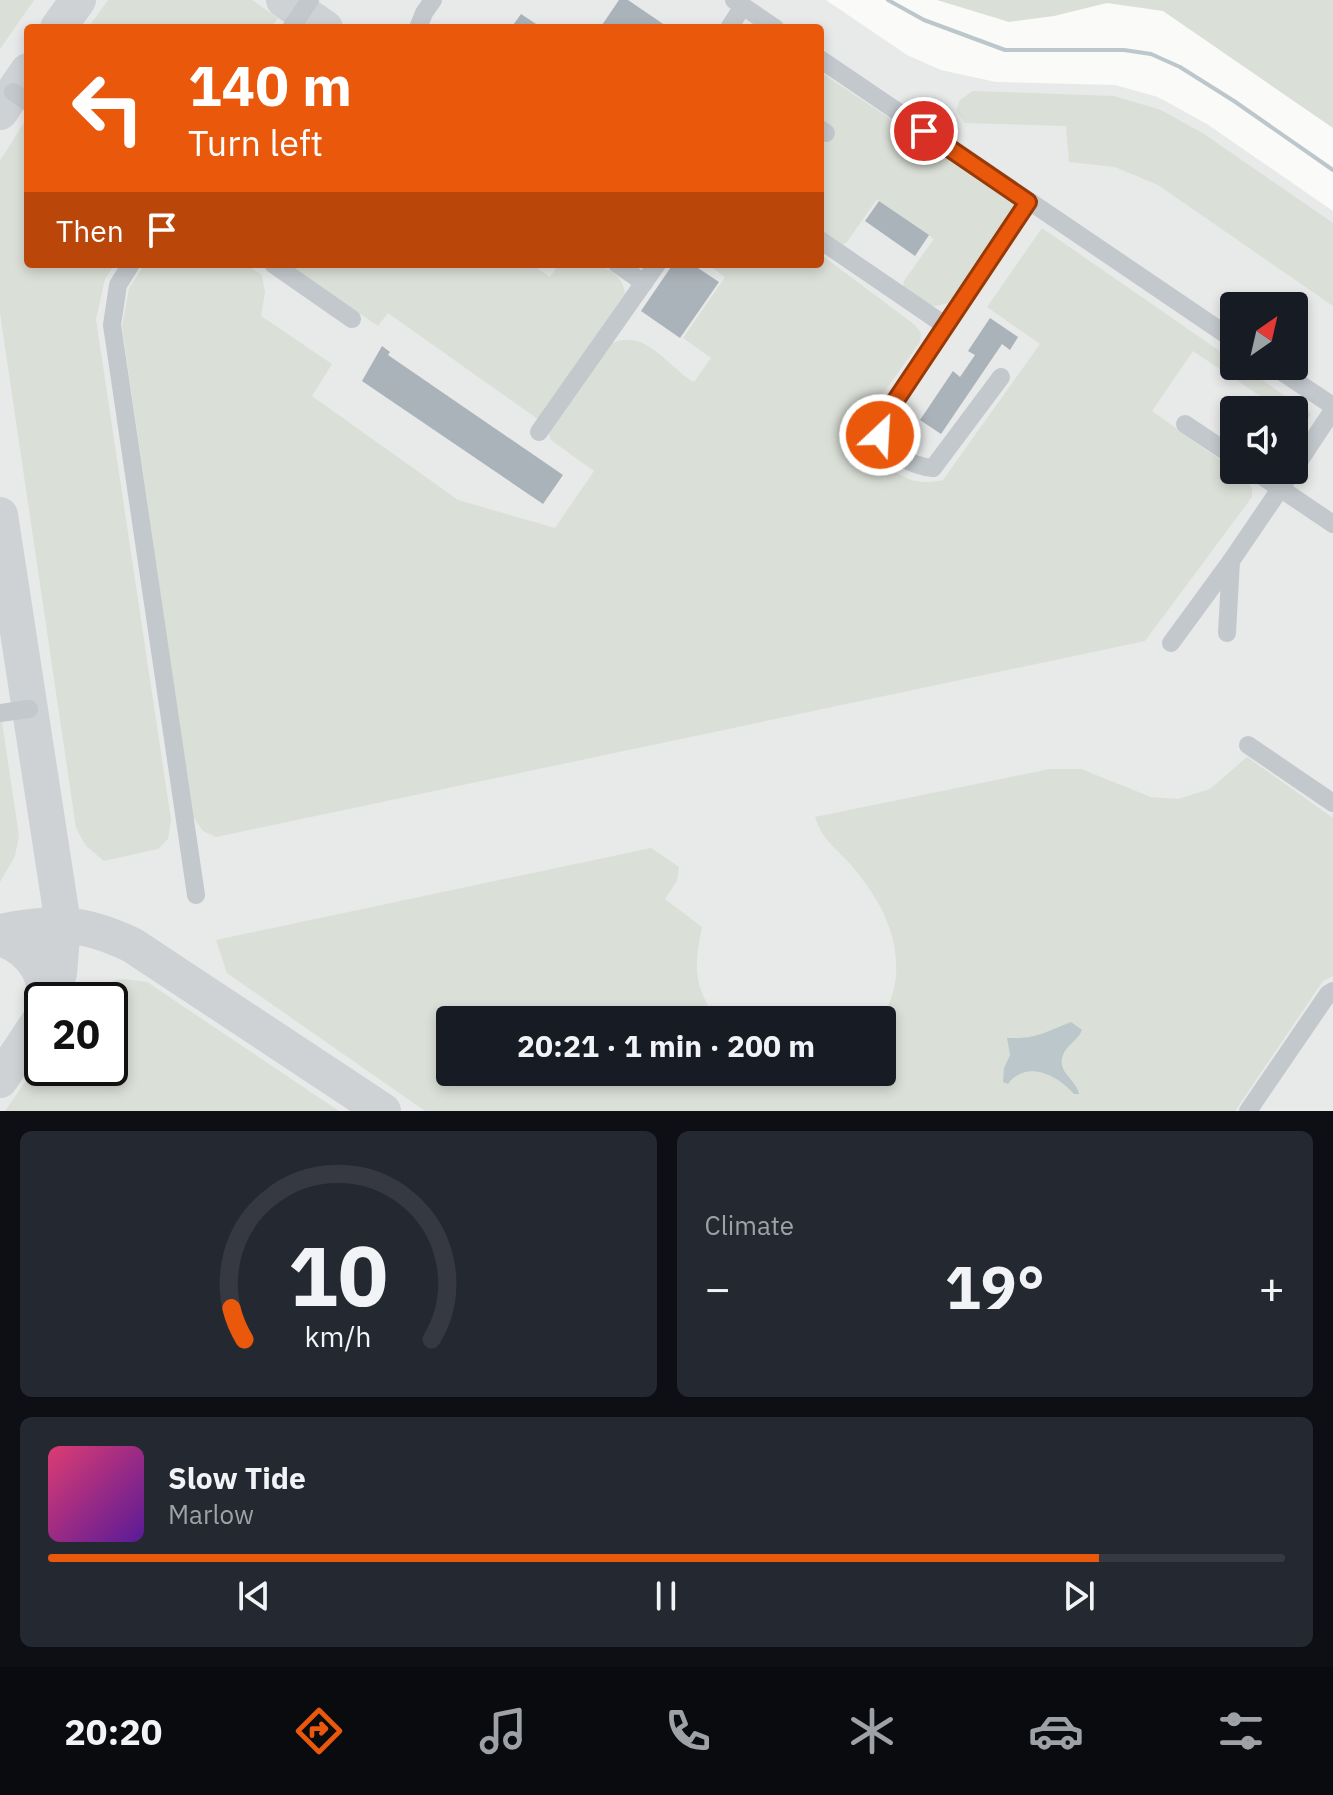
<!DOCTYPE html>
<meta charset="utf-8">
<style>
body{margin:0;font-family:"IBM Plex Sans",sans-serif;background:#242831;color:#f1f3f6;height:100vh;display:flex;flex-direction:column;font-size:30px;white-space:nowrap}
*{box-sizing:border-box;margin:0}
p{font-size:26px;color:#9ea1a6}
.icon{flex:none;width:44px;height:44px;fill:none;stroke:currentColor;stroke-width:2;stroke-linecap:round;stroke-linejoin:round}
.map{position:relative;height:1111px;overflow:hidden}
.drawer{display:flex;flex-direction:column;gap:20px;padding:20px;background:#0d0f14;flex:1}
.drawer>*{flex:none}
.banner{position:absolute;left:24px;top:24px;width:800px;height:244px;border-radius:8px;box-shadow:0 4px 12px #0003;background:#ea580c;color:#fff;overflow:hidden}
.needle{width:52px;rotate:34deg}
.buttons{position:absolute;left:1220px;top:292px;display:grid;gap:16px}
.buttons a{display:grid;place-items:center;width:88px;height:88px;border-radius:8px;background:#171b24;box-shadow:0 4px 12px #0003;font-size:40px}
.speed{position:absolute;left:24px;top:982px;display:flex;gap:16px;font-size:40px;font-weight:700;text-align:center}
.speed>*{display:grid;place-content:center;width:104px;height:104px;border-radius:50%;background:#171b24;box-shadow:0 4px 12px #0003;line-height:1}
.speed .limit{border:4px solid #111;border-radius:12px;background:#fff;color:#111}
.pin{position:absolute;display:grid;place-items:center;width:68px;height:68px;color:#fff;margin:-34px;border:4px solid #fff;border-radius:50%;box-shadow:0 2px 8px #0007}
.me{position:absolute;width:88px;margin:-44px;rotate:25deg;stroke-linejoin:round;filter:drop-shadow(0 0 6px #0008)}
.turn{display:flex;align-items:center;gap:28px;height:168px;padding:0 32px;font-size:36px}
.turn .icon{width:104px;height:104px;stroke-width:2.5}
.turn b{display:block;font-size:56px;line-height:68px}
.then{display:flex;align-items:center;height:76px;padding:0 32px;background:#0003;gap:16px;font-size:30px}
.big{font-size:60px;font-weight:800;line-height:1.1}
.drawer .widget{flex:1;display:flex;flex-direction:column;justify-content:center;gap:12px;min-width:0;padding:0 28px;border-radius:12px;background:#242831}
.drawer .dial{align-items:center;gap:0}
.dial svg{height:208px;overflow:visible;fill:none;stroke:#363941;stroke-width:7;stroke-linecap:round;text-anchor:middle}
.dial text{fill:#f1f3f6;stroke:none}
.song{display:flex;align-items:center;gap:24px}
.cover{width:96px;height:96px;border-radius:12px;background:linear-gradient(135deg,hsl(340 70% 55%),hsl(270 70% 35%))}
.played{height:8px;border-radius:4px;background:linear-gradient(90deg,#ea580c 85%,#363941 85%)}
.keys{display:flex;justify-content:space-around;direction:ltr}
.heat{display:flex;justify-content:space-between;align-items:center;font-size:44px;direction:ltr}
.drawer .tiles{flex:1;display:grid;gap:20px;grid-template-columns:1fr 1fr}
.widget:last-child{grid-column:span 2}
.trip{position:absolute;left:436px;top:1006px;width:460px;height:80px;border-radius:8px;background:#171b24;box-shadow:0 4px 12px #0003;font-weight:800;line-height:80px;text-align:center}
.tab-bar{display:flex;height:128px;justify-content:space-around;align-items:center;background:#090b0e;color:#9ea1a6}
.tab-bar .icon{width:56px;height:56px}
.tab-bar .selected{color:#ea580c}
.tab-bar b{font-size:36px;color:#f1f3f6}
.map>svg:first-child{display:block}
.built{fill:#e8e9e9;fill-rule:evenodd}
.green{fill:#dadfd7}
.water{fill:#bbc7cb}
.lines{fill:none;stroke-linecap:round;stroke-linejoin:round}
.stream{stroke:#bbc7cb;stroke-width:4}
.taxiway{stroke:#ced2d4;stroke-width:36}
.building{fill:#aab3b9}
.minor{stroke:#c3c8cc;stroke-width:18}
.route-casing{stroke:#983908;stroke-width:20}
.route{stroke:#ea580c;stroke-width:14}
</style>
<div class="map">
<svg width="1333" height="1111" viewBox="0 0 1333 1111">
<rect width="100%" height="100%" fill="#fafaf8"/>
<path class="built" d="M0,0H826L907,55L941,70L996,82L1115,85L1158,97L1207,124L1333,211V1111H0ZM28,28H820V264H28ZM1234,306H1294V366H1234ZM1234,410H1294V470H1234ZM42,1000H110V1068H42ZM450,1020H882V1072H450Z"/>
<g class="green">
<path d="M0,0H34L0,49Z"/>
<path d="M108,0H252L278,18L271,28H88Z"/>
<path d="M937,0H1333V128L1163,11L1107,3L1054,16L1009,22Z"/>
<path d="M820,72L1009,198L1014,205V214L961,291L949,303L936,306H924L903,288L904,281L934,239L877,199L847,242L842,245L820,235V149L833,131L820,122Z"/>
<path d="M973,91L1114,96L1161,110L1204,134L1333,223V306L1158,185L1115,167L1069,162L1066,126L965,123L956,110L960,100Z"/>
<path d="M27,118L28,264H115L105,279L96,319L171,820L168,839L158,849L104,861L86,846L76,828L0,313V161Z"/>
<path d="M1042,228L1234,361V366H1242L1311,414L1304,425L1294,419V410H1281L1193,351L1152,411L1245,478L1252,488V497L1145,641L216,837L203,831L193,817L122,327L129,288L145,264H245L262,275L265,292L261,316L332,364L312,396L458,500L555,528L594,471L555,443L550,439L549,429L612,343C646,328 668,367 694,382L711,358L683,338L725,277L707,264H820V254L915,325L921,333L920,342L872,409L862,428L863,448C891,468 907,489 943,480L1040,344L987,307Z"/>
<path d="M287,264H531L550,277L559,264C584,264 620,261 625,293L539,420L388,313L378,326Z"/>
<path d="M0,722H2L19,836L15,856L0,882Z"/>
<path d="M1247,757L1333,818V976L1323,981L1235,1111H425L227,973L216,940L651,848L679,867L677,881L665,899L702,927C694,967 693,985 717,1020H450V1072H882V1020H878C890,1008 894,992 896,976C899,932 878,897 851,865C835,847 823,841 815,817L1050,769H1081L1151,797L1178,799L1210,789Z"/>
<path d="M124,979L147,982L339,1111H5L42,1058V1068H110V1000H83C95,987 106,981 124,979Z"/>
</g>
<path class="water" d="M1071,1022L1082,1030C1078,1041 1067,1044 1063,1055C1056,1072 1077,1080 1079,1094H1074C1058,1075 1026,1059 1008,1084L1003,1082L1004,1068L1010,1055L1007,1038C1038,1039 1045,1032 1071,1022Z"/>
<g class="lines">
<path class="stream" d="M888,0L924,20L1005,50H1124L1151,54L1180,67L1234,101L1333,170"/>
<g class="taxiway">
<path d="M284,0L325,28"/>
<path d="M58,28L78,0"/>
<path d="M0,112L28,71"/>
<path d="M0,515L63,924L59,973L50,1000"/>
<path d="M0,932C54,921 81,921 132,945L383,1111"/>
<path d="M0,938C28,947 47,971 45,1000"/>
<path d="M0,1080L42,1017"/>
</g>
</g>
<g class="building">
<path d="M619,0H628L669,28H600Z"/>
<path d="M521,14L542,28H511Z"/>
<path d="M879,201L929,235L915,256L865,221Z"/>
<path d="M673,264H692L719,282L680,338L641,311Z"/>
<path d="M990,318L1018,337L1010,350L1002,344L941,434L920,420L953,371L960,377L975,355L968,351Z"/>
<path d="M382,346L390,352L388,355L563,475L543,504L362,381Z"/>
</g>
<g class="lines">
<g class="minor">
<path d="M734,0L775,28"/>
<path d="M291,28L310,0"/>
<path d="M418,28L424,13L433,0"/>
<path d="M729,28L743,6"/>
<path d="M820,59L1234,340"/>
<path d="M13,92L28,102"/>
<path d="M820,129L826,133"/>
<path d="M820,240L946,326"/>
<path d="M131,264L118,285L112,325L196,895"/>
<path d="M273,264L352,319"/>
<path d="M617,264L644,283"/>
<path d="M1273,366L1333,406"/>
<path d="M1001,377L933,468C909,466 893,454 880,435L884,418L1028,202"/>
<path d="M1185,424L1234,457"/>
<path d="M539,432L657,264"/>
<path d="M1294,469L1333,410"/>
<path d="M1253,470L1333,524"/>
<path d="M1227,633L1231,561L1293,470"/>
<path d="M1171,643L1231,561"/>
<path d="M0,713L29,709"/>
<path d="M1248,745L1333,803"/>
<path d="M1248,1111L1328,994L1333,991"/>
</g>
</g>
<g class="lines">
<defs>
<path id="route" d="M880,435L884,418L1028,202L924,131"/>
</defs>
<use href="#route" class="route-casing"/>
<use href="#route" class="route"/>
</g>
</svg>
<div class="buttons">
<a><svg class="needle" viewBox="-14 -14 28 28"><path d="M0-13l5 13h-10z" fill="#e53935"/><path d="M0 13l5-13h-10z" fill="#9ea1a6"/></svg></a>
<a><svg class="icon" aria-label="sound" viewBox="0 0 24 24"><path d="M4 9h4l5-4v14l-5-4H4zM17 9q2 3 0 6"/></svg></a>
</div>
<div class="speed"><div class="limit">20</div></div>
<div class="pin" style="left:924px;top:131px;background:#d93025"><svg class="icon" aria-label="arrive" viewBox="0 0 24 24"><path d="M6 21V4h12l-3 4 3 4H6"/></svg></div>
<svg class="me" style="left:880px;top:435px" viewBox="-20 -20 40 40"><circle r="17" fill="#ea580c" stroke="#fff" stroke-width="3"/><path d="M0-11L8 9 0 5-8 9z" fill="#fff"/></svg>
<div class="trip">20:21 · 1 min · 200 m</div>
<div class="banner">
<div class="turn"><svg class="icon" aria-label="left" viewBox="0 0 24 24"><path d="M17 20v-9H6M10 6l-5 5 5 5"/></svg><div><b>140 m</b>Turn left</div></div>
<div class="then">Then<svg class="icon" aria-label="arrive" viewBox="0 0 24 24"><path d="M6 21V4h12l-3 4 3 4H6"/></svg></div>
</div>
</div>
<section class="drawer">
<div class="tiles">
<div class="widget dial"><svg viewBox="0 0 100 80">
<path d="M14 69A42 42 0 1 1 86 69"/>
<path d="M14 69A42 42 0 0 1 9 57" stroke="#ea580c"/>
<text x="50" y="56" font-size="32" font-weight="700">10</text>
<text x="50" y="72" font-size="11">km/h</text>
</svg></div>
<div class="widget"><p>Climate</p>
<div class="heat"><a>−</a><b class="big">19°</b><a>+</a></div>
</div>
<div class="widget">
<div class="song"><i class="cover"></i><div><b>Slow Tide</b><p>Marlow</p></div></div>
<div class="played"></div>
<div class="keys"><svg class="icon" aria-label="previous" viewBox="0 0 24 24"><path d="M18 5L8 12l10 7zM5 5v14"/></svg><svg class="icon" aria-label="pause" viewBox="0 0 24 24"><path d="M8 5v14M16 5v14"/></svg><svg class="icon" aria-label="next" viewBox="0 0 24 24"><path d="M6 5l10 7-10 7zM19 5v14"/></svg></div>
</div>
</div>
</section>
<nav class="tab-bar">
<b>20:20</b>
<svg class="icon selected" aria-label="directions" viewBox="0 0 24 24"><path d="M12 3l9 9-9 9-9-9zM9 14v-3h6M13 9l2 2-2 2"/></svg>
<svg class="icon" aria-label="music" viewBox="0 0 24 24"><path d="M9 18V5l10-2v13"/><circle cx="6" cy="18" r="3"/><circle cx="16" cy="16" r="3"/></svg>
<svg class="icon" aria-label="phone" viewBox="0 0 24 24"><path d="M5 4h4l2 5-3 2q2 4 5 5l2-3 5 2v4C11 20 4 13 5 4z"/></svg>
<svg class="icon" aria-label="climate" viewBox="0 0 24 24"><path d="M12 3v18M4 7l16 10M4 17L20 7"/></svg>
<svg class="icon" aria-label="car" viewBox="0 0 24 24"><path d="M5 17H2v-5l4-1 3-4h7l3 4 3 1v5h-3M9 17h6M6 11h13"/><circle cx="7" cy="17" r="2"/><circle cx="17" cy="17" r="2"/></svg>
<svg class="icon" aria-label="filters" viewBox="0 0 24 24"><path d="M4 7h16M4 17h16"/><circle cx="9" cy="7" r="2"/><circle cx="15" cy="17" r="2"/></svg>
</nav>
